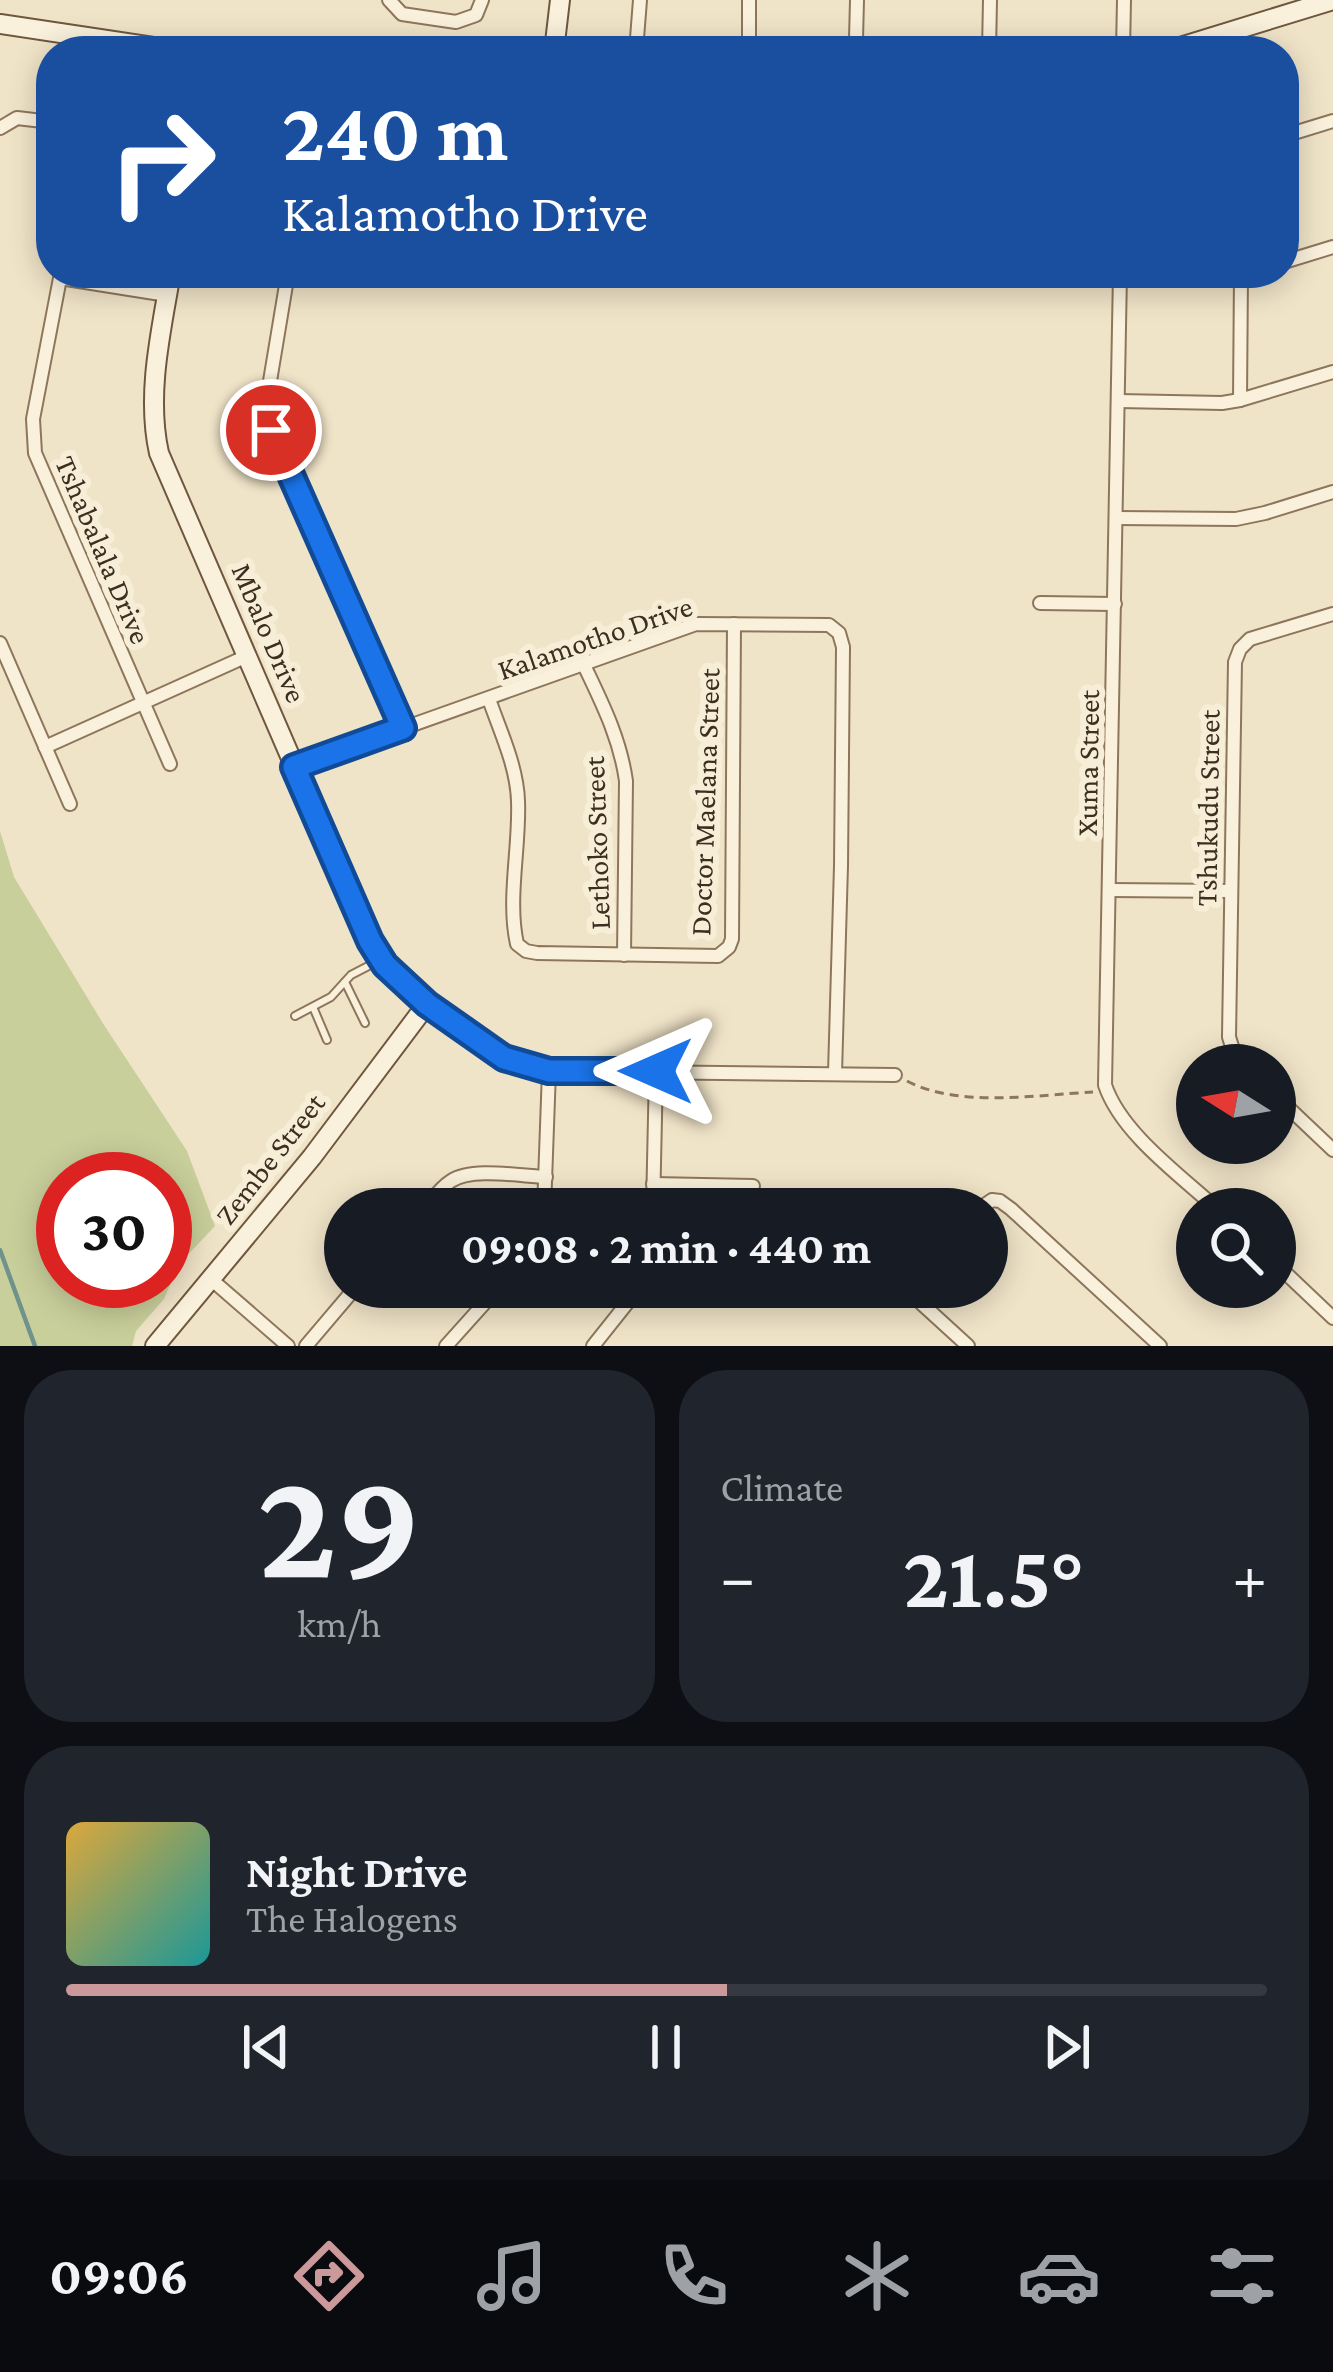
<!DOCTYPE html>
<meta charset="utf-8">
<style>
body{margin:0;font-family:"Crimson Pro",serif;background:#20242c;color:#f1f3f6;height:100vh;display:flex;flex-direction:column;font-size:45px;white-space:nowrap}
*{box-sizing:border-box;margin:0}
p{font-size:39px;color:#9ea1a6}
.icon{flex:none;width:66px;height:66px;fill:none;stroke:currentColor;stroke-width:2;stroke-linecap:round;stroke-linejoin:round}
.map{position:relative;height:1346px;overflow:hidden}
.side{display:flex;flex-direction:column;gap:24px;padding:24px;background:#0d0f14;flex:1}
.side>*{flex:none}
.guide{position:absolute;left:36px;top:36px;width:1263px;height:252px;border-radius:48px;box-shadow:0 6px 30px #0003;background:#1a4fa0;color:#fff;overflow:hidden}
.needle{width:78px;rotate:281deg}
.controls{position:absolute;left:1176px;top:1044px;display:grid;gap:24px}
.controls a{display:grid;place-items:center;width:120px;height:120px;border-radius:50%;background:#171b24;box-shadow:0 6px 30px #0003;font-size:60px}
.speed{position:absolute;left:36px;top:1152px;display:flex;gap:24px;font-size:60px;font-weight:700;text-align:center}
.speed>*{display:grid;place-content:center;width:156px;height:156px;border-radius:50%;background:#171b24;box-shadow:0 6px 30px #0003;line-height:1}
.speed .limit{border:18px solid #d22;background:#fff;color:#111}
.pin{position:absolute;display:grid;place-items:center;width:102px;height:102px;color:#fff;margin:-51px;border:6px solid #fff;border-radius:50%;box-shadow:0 3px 12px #0007}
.me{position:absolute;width:132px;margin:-66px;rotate:270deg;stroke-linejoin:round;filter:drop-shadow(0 0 9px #0008)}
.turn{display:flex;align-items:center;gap:42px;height:252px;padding:0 48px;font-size:54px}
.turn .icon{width:156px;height:156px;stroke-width:2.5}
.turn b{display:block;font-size:84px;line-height:102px}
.big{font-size:90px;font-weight:700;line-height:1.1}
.side .card{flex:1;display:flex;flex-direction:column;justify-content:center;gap:18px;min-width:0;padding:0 42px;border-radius:48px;background:#20242c}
.side .dial{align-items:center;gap:0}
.dial b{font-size:156px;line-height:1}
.song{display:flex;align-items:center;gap:36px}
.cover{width:144px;height:144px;border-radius:18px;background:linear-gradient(135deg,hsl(40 70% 55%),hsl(180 70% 35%))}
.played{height:12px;border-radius:6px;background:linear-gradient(90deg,#cc999b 55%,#363941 55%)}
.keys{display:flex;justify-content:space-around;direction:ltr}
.heat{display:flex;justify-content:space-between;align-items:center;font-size:66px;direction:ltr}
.side .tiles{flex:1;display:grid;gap:24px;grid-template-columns:1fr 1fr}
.card:last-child{grid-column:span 2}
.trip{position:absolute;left:324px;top:1188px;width:684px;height:120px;border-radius:60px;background:#171b24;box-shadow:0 6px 30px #0003;font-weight:700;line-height:120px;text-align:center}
.dock{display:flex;height:192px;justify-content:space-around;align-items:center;background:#090b0e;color:#9ea1a6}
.dock .icon{width:84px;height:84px}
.dock .current{color:#cc999b}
.dock b{font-size:54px;color:#f1f3f6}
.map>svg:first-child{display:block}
.green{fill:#c9cf9b;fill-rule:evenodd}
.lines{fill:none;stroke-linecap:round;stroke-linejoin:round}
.stream{stroke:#6f938a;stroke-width:4.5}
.lane-casing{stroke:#8d765c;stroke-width:10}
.street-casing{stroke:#8d765c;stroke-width:16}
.secondary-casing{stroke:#6f573f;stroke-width:22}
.path{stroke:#8d765c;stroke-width:3;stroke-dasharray:9 6;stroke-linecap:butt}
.lane{stroke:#faf1dc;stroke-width:6}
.street{stroke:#faf1dc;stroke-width:12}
.secondary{stroke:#faf1dc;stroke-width:18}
.route-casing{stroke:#114b97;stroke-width:30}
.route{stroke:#1a73e8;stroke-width:21}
.labels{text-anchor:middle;stroke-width:12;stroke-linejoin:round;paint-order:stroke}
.street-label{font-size:30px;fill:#3d2e20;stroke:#f7eed8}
</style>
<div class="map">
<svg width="1333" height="1346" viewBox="0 0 1333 1346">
<rect width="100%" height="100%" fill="#f0e4c8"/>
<path class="green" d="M0,831L14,877L104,1025L187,1151L215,1226L179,1264L164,1299L136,1331L132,1346H0ZM63,1179H165V1281H63Z"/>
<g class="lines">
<path class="stream" d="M0,1250L35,1346"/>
<defs>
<g id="lane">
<path d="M345,982L365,1023"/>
<path d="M313,1007L327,1040"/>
<path d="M295,1016L331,997L351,975L378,961"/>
</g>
<g id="street">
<path d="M389,0L402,14L456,22L476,15L482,0"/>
<path d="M749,0V38L755,48L765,51H839L848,49L856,39L857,0"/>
<path d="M636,51L640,0"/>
<path d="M989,51L990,0"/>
<path d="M1123,51L1124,0"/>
<path d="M0,128L17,118L51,122"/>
<path d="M1284,136L1333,121"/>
<path d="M1284,262L1333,247"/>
<path d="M61,273L33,419L35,453L170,764"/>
<path d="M288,273L267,399L271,430L403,728"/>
<path d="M1120,273L1105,1085C1121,1133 1180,1175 1217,1209"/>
<path d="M60,278L167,295"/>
<path d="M1240,400L1241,273"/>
<path d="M1119,401L1222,403L1240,400L1333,372"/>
<path d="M1116,518L1236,519L1265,513L1333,492"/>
<path d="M1040,603L1115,604"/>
<path d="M0,643L70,804"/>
<path d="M584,665C602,703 620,738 626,781L624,955"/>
<path d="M489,699C500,731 517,766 518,801C520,847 507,899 517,944L526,951L537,953L718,956L729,947L732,939L734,624"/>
<path d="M45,747L247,656"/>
<path d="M294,767L696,624L829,625L839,633L843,647L841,866L835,1073"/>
<path d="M1110,890L1231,891"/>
<path d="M427,1004L504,1058L549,1071L895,1075"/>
<path d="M1243,1065L1234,1053L1229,1037L1235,662L1240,649L1250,639L1333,614"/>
<path d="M1275,1095L1333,1150"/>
<path d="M653,1184L753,1186"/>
<path d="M424,1209C432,1200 440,1188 451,1181C472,1167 520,1176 546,1177"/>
<path d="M544,1209L549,1071"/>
<path d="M653,1209L656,1071"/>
<path d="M979,1209L992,1200L1000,1201L1011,1209L1160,1346"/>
<path d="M1275,1263L1333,1318"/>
<path d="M212,1280L288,1346"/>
<path d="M917,1287L921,1303L968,1346"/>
<path d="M306,1346L356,1287"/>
<path d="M446,1346L499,1287"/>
<path d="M593,1346L640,1287"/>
</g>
<g id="secondary">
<path d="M0,24L180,51"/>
<path d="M554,51L560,0"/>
<path d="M1167,51L1333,0"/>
<path d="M155,1346L312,1157L427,1004L385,965L370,941L159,453C146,395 161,331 171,273"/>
</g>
</defs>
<use href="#lane" class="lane-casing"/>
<use href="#street" class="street-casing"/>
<use href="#secondary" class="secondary-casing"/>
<path class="path" d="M907,1081C958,1108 1037,1095 1093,1092"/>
<use href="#lane" class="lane"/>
<use href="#street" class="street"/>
<use href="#secondary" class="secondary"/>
</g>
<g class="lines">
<defs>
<path id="route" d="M271,430L403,728L294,767L370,941L385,965L427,1004L504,1058L549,1071H656"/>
</defs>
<use href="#route" class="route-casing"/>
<use href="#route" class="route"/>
</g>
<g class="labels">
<g class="street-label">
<text transform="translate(103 550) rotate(67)" y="10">Tshabalala Drive</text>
<text transform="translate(269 633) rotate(67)" y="10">Mbalo Drive</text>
<text transform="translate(595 638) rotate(-19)" y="10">Kalamotho Drive</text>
<text transform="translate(1088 763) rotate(-89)" y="10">Xuma Street</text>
<text transform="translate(705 802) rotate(-88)" y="10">Doctor Maelana Street</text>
<text transform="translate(1208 808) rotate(-89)" y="10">Tshukudu Street</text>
<text transform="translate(597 843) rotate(-92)" y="10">Lethoko Street</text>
<text transform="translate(270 1159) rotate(-52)" y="10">Zembe Street</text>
</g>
</g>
</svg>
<div class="controls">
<a><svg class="needle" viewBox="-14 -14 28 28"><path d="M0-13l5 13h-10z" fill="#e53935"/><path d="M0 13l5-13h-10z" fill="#9ea1a6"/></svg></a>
<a><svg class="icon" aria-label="search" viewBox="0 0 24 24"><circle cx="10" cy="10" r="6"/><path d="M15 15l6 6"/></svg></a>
</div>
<div class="speed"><div class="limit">30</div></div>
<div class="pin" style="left:271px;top:430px;background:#d93025"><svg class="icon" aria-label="arrive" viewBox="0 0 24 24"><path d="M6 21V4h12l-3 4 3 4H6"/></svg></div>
<svg class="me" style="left:656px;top:1071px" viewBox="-20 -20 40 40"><path d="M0-17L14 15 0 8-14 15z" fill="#1a73e8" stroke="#fff" stroke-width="4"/></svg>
<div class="trip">09:08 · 2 min · 440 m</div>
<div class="guide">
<div class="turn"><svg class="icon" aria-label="right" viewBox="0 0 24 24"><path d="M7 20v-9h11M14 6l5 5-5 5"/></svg><div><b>240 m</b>Kalamotho Drive</div></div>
</div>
</div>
<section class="side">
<div class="tiles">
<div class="card dial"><b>29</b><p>km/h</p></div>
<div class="card"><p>Climate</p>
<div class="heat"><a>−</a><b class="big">21.5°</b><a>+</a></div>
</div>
<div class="card">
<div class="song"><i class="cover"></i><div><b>Night Drive</b><p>The Halogens</p></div></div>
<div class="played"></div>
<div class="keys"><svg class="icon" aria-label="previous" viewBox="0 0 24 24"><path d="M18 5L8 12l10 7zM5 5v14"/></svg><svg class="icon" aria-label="pause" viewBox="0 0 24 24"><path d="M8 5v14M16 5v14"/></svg><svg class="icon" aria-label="next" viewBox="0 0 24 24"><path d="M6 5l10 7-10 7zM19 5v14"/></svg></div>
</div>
</div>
</section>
<nav class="dock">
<b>09:06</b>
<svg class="icon current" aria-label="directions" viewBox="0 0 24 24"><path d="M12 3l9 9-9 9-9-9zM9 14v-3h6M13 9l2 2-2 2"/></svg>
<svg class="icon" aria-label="music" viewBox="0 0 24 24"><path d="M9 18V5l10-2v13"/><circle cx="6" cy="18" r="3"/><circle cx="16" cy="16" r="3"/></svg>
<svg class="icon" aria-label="phone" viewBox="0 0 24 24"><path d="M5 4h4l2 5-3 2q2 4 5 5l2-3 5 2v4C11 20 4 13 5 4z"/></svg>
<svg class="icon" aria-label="climate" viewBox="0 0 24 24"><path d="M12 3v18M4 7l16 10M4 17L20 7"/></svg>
<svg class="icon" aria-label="car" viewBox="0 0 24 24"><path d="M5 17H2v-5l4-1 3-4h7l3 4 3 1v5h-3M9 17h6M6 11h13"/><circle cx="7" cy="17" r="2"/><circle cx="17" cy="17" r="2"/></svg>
<svg class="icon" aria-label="filters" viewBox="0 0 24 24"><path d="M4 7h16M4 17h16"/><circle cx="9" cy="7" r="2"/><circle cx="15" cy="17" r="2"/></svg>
</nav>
